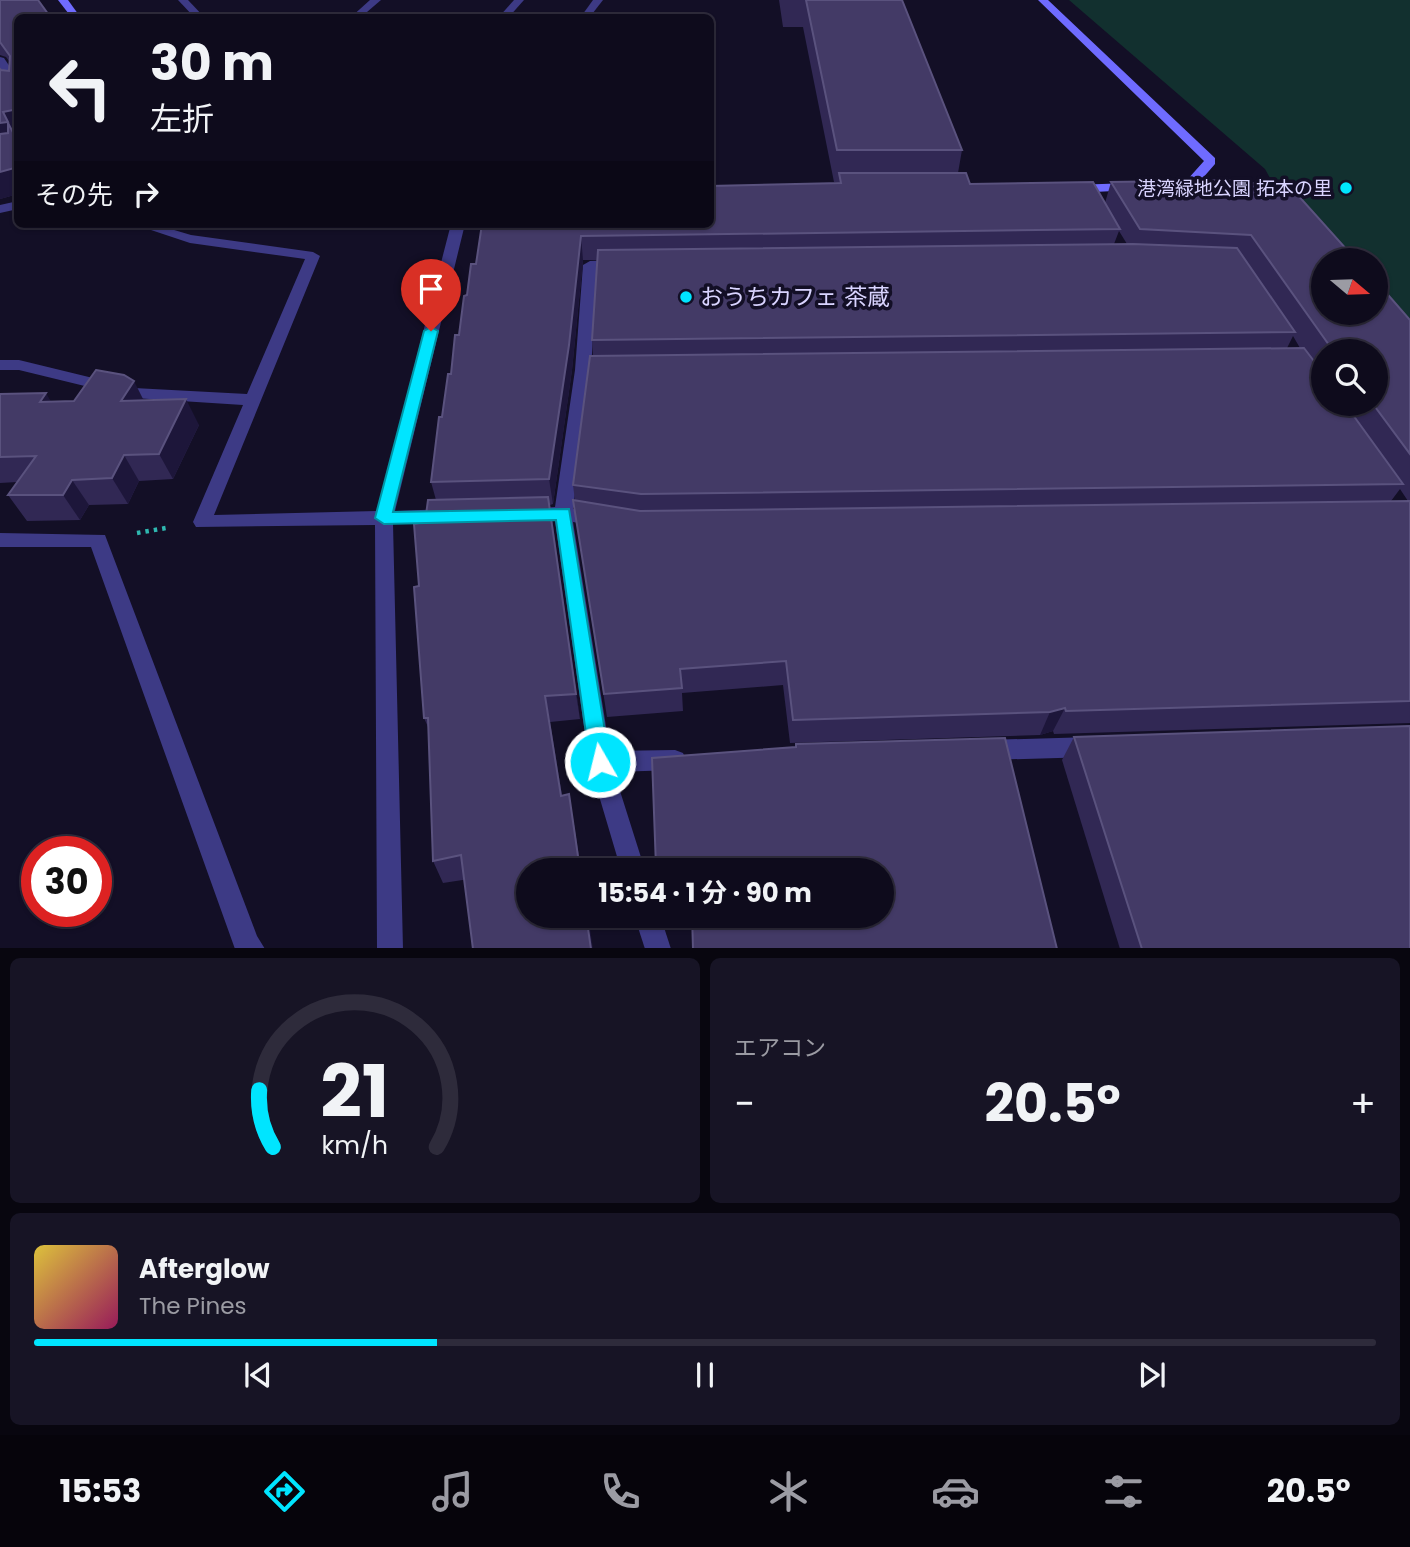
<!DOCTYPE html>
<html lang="ja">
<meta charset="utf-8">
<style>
body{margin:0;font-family:Poppins,"Noto Sans JP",sans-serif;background:#171425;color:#f1f3f6;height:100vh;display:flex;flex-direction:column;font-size:26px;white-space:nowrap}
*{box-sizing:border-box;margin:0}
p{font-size:23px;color:#9b9ba3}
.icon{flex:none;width:38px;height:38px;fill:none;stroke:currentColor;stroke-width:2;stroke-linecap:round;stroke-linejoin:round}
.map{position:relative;height:948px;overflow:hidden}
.details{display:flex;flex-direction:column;gap:10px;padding:10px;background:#08060f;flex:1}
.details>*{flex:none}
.guide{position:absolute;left:14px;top:14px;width:700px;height:214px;border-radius:10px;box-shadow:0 2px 5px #0004,0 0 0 2px #2e2b3b;background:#0e0b1c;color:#f1f3f6;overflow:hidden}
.needle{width:46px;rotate:109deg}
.controls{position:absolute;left:1311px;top:248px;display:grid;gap:14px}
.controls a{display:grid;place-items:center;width:77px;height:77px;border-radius:50%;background:#0e0b1c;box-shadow:0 2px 5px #0004,0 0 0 2px #2e2b3b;font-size:35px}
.speed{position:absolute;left:21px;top:836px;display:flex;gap:14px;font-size:35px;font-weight:700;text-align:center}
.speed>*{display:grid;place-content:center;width:91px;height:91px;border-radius:50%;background:#0e0b1c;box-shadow:0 2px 5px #0004,0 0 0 2px #2e2b3b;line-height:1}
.speed .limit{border:10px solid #d22;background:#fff;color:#111}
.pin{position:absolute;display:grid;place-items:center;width:60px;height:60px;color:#fff;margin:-72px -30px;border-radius:50% 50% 50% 0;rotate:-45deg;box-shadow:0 0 7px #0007}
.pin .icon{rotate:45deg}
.me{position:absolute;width:77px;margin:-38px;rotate:352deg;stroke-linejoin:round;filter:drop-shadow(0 0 5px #0008)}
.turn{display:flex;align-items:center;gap:24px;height:147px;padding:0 21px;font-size:32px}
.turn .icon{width:91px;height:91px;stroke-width:2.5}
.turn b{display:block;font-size:49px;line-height:60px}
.then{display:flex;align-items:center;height:66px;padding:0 21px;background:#0003;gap:14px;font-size:26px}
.big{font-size:52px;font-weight:700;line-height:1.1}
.details .tile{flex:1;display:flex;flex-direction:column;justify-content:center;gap:10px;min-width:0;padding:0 24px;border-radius:10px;background:#171425}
.details .dial{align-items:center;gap:0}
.dial svg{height:182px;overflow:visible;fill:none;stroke:#2e2b3b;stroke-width:7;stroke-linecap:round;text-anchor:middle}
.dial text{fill:#f1f3f6;stroke:none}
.song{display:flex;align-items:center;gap:21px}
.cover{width:84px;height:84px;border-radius:10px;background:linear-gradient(135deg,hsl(50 70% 55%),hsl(330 70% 35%))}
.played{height:7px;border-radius:4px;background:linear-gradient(90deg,#00e5ff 30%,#2e2b3b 30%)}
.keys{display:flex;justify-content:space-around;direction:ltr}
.heat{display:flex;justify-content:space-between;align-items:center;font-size:38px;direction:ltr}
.details .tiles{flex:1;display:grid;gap:10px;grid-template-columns:1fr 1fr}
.tile:last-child{grid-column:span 2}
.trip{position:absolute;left:516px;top:858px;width:378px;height:70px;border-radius:35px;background:#0e0b1c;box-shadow:0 2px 5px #0004,0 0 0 2px #2e2b3b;font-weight:700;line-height:70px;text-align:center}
.dock{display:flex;height:112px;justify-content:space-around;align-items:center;background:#06040b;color:#9b9ba3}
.dock .icon{width:49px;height:49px}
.dock .selected{color:#00e5ff}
.dock b{font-size:32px;color:#f1f3f6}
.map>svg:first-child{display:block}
.green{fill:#12302f}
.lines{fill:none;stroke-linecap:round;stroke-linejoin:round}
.path{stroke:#2fb8b0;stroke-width:4.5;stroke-dasharray:3.5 5;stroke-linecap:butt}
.street{fill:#3d3a85;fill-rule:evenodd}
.secondary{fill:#6f6bff;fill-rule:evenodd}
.wall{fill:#312854;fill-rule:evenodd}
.shaded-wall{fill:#1d163a}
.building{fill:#433a66;stroke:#5a527e;stroke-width:2}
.route{fill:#00e5ff;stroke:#0095a6;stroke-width:2}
.poi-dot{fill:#00e5ff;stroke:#130f26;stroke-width:2.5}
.labels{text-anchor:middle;stroke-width:7;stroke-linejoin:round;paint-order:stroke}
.far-poi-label{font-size:19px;fill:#d9d4ff;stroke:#130f26;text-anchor:end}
.poi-label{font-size:23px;fill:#d9d4ff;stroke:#130f26;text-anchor:start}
</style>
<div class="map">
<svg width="1410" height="949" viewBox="0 0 1410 949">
<rect width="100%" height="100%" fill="#130f26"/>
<path class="green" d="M1069,0H1410V327L1376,291V261H1348L1270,178L1265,169Z"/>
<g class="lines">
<path class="path" d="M137,533L166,528"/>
<g class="street">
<path d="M178,0H188L205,18H195Z"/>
<path d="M370,0H381L360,18H350Z"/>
<path d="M514,0H524L508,18H498Z"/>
<path d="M593,0H603L589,18H580Z"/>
<path d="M0,57L4,58L18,79V91L14,90L0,68Z"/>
<path d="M18,201V209L0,213V205Z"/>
<path d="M133,224H154L191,235L313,252L320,256L214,515L377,511L451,224H465L395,511L447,509L453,511L456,516L453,521L447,523L393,524L403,949H377L375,525L196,527L193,522L243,405L134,398L19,370H0V360H19L134,388L247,394L305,259L190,243Z"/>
<path d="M618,260L623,261V267L597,269L591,370L573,509L603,514L606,519L603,524L597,526L573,522L610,751L675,750L683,753L686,760L683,767L675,770L614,772L645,870H621L589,762L555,521L522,519L519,514L522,509L555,507L575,370L583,265L590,261Z"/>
<path d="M0,533L105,535L257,936L265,949H235L91,547H0Z"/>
<path d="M1092,737L1100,740L1103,747L1100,754L1092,757L987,760L979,757L976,750L979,743L987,740Z"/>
<path d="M634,915H660L671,949H645Z"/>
</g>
<g class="secondary">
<path d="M58,0H68L81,18H72Z"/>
<path d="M1038,0H1048L1215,158V164L1195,187L1172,189L1166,185L1172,181L1187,180L1204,161Z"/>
<path d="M1130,183L1134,184V190L1074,193L1068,189L1074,185Z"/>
</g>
</g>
<g class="wall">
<path d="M0,0H38L15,135L18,141V194L0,199L1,70L9,71V61L6,57L0,55Z"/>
<path d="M779,0H902L962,150L958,173L970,184L1105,203L1111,182L1245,183L1410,320V723L1054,734L1053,731L1040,735L790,743L783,685L682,693L683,711L607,717L573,500L575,501L573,485L593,356L592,340L597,260H583L572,370L553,504L550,505L580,719L550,722L562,796L573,818L581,870H528L443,883L433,861L428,727L424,718L419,586L425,522L436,500L431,482L459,335L476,264L482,224L838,183L834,182L803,27H783ZM1119,231L1127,244H1114ZM1293,336L1300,348H1287ZM1323,352H1376V404H1323ZM1400,489L1408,501H1391Z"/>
<path d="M0,394L51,401H144L199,425L173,479L139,481L128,504L89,505L80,520L27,521L8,495L17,482L0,483Z"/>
<path d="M1074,737L1410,949H1120L1062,760Z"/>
<path d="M652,758L882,870H656Z"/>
</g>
<g class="shaded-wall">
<path d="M18,109V134L15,135L0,148V123L3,112Z"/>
<path d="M18,167V194L0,199V172Z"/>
<path d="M581,236L583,260L572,370L553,504L549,479Z"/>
<path d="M134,381L147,407L121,401Z"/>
<path d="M46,393L61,419L40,402Z"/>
<path d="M186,399L199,425L173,479L159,454Z"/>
<path d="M124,455L139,481L128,504L112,478Z"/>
<path d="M72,480L89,505L80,520L63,495Z"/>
<path d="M548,497L553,524L580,719L576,694Z"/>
<path d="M545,696L550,722L566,820L561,796Z"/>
<path d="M1065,708L1053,731L1040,735L1050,712Z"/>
<path d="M569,794L573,818L581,870H580Z"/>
<path d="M586,915H588L593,949H591Z"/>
</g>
<g class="building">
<path d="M0,0H38L51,18H18V109L3,112L8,122L0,123V69L1,70L9,71L10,56L0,42Z"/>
<path d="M806,0H902L962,150H837Z"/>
<path d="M8,123L18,142V167L0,172V134L8,133Z"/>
<path d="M839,173H966L970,184L1093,182L1120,229L581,236L569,345L549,479L431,482L439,417H442L448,374H451L455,335H459L464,296L467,295L471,264H476L482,224H710V186L841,183Z"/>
<path d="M1243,180L1245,183H1287L1357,261H1323V313H1376V281L1410,320V454L1373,404H1376V352H1334L1251,235L1140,229L1111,182Z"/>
<path d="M1133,244L1237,248L1295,332L592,340L598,250Z"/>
<path d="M1304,348L1323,373V404H1345L1403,484L641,494L573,485L590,356Z"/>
<path d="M96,370L124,375L134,381L121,401L186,399L159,454L124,455L112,478L72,480L63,495H8L36,456L0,457V394L46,393L40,402L74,401Z"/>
<path d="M548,497L576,694L545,696L561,796L569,794L580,870H528V915H586L591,949H473L461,855L433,861L428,718H424L414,587L419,586L414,524L425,522L428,500Z"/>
<path d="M573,500L640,511L1410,501V701L1066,711L1065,708L1050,712L793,720L786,661L680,669L682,688L604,694Z"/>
<path d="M1410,726V949H1142L1074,737Z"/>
<path d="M1005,738L1057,949H693L692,915H882V870H689V864L656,867L652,758L796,747V744Z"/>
</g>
<path class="route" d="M431,327L438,331L393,512L569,509L610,762L607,769L600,772L593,769L590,762L556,520L384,524L375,518L424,331Z"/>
<g class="poi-dot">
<circle cx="1346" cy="188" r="7"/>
<circle cx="686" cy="297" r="7"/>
</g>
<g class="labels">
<g class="far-poi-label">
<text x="1332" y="195">港湾緑地公園 拓本の里</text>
</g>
<g class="poi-label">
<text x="700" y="305">おうちカフェ 茶蔵</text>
</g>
</g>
</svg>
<div class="controls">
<a><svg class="needle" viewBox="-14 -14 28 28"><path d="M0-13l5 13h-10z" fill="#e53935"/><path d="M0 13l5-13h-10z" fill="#9b9ba3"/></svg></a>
<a><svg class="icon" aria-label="search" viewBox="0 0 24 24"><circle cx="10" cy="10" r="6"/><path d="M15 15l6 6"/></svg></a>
</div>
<div class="speed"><div class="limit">30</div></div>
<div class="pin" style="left:431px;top:331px;background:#d93025"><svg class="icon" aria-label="arrive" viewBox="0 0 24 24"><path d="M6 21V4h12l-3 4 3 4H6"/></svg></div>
<svg class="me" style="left:600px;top:762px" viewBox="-20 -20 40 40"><circle r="17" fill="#00e5ff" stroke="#fff" stroke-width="3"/><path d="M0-11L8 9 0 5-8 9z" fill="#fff"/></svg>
<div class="trip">15:54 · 1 分 · 90 m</div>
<div class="guide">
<div class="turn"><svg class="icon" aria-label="left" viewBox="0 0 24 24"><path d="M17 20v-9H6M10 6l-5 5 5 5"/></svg><div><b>30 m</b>左折</div></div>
<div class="then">その先<svg class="icon" aria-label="right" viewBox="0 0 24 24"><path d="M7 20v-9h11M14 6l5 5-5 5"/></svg></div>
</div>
</div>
<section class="details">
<div class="tiles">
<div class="tile dial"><svg viewBox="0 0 100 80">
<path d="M14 69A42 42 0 1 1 86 69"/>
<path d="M14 69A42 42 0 0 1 8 44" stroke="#00e5ff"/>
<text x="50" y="56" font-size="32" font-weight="700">21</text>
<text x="50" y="72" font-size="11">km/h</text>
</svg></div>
<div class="tile"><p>エアコン</p>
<div class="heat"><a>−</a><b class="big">20.5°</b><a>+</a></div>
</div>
<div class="tile">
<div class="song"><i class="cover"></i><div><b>Afterglow</b><p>The Pines</p></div></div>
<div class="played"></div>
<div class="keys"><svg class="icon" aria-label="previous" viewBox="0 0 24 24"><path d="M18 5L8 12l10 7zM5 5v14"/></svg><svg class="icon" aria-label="pause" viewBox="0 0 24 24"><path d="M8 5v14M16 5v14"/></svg><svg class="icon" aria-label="next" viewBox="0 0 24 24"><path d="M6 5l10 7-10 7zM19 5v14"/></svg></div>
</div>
</div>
</section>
<nav class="dock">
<b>15:53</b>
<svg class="icon selected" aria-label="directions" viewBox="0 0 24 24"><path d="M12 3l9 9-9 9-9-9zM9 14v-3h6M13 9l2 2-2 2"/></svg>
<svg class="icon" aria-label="music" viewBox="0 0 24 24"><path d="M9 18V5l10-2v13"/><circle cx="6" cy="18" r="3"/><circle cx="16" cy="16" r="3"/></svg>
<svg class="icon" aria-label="phone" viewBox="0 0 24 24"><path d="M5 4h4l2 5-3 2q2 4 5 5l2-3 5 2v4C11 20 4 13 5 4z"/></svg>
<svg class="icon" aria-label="climate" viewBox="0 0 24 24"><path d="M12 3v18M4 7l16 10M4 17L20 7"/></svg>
<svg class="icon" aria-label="car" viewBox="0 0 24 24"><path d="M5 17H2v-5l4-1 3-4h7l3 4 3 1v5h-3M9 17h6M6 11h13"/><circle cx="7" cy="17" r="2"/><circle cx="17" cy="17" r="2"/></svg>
<svg class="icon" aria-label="filters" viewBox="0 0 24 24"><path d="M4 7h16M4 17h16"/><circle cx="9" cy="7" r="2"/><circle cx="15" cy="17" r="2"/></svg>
<b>20.5°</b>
</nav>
